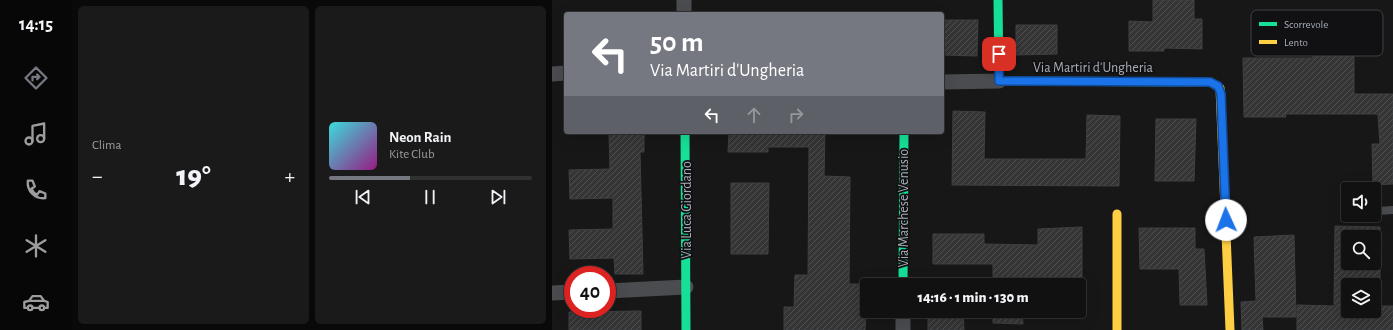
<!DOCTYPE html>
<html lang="it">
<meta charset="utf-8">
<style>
body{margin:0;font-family:"Alegreya Sans",sans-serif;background:#1a1a1a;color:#f1f3f6;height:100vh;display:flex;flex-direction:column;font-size:15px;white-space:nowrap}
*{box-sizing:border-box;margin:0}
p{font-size:13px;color:#9c9d9f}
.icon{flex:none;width:22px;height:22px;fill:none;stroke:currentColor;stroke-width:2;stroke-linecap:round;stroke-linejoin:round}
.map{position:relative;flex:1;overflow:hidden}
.details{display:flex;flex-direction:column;gap:6px;padding:6px;background:#090909;width:480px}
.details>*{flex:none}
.hud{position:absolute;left:12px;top:12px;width:380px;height:122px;border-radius:4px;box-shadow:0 4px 16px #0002,0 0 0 1px #303131;background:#757880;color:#fff;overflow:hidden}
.fabs{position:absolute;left:789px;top:182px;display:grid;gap:8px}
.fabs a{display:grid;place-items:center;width:40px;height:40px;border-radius:4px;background:#111;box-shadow:0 4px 16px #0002,0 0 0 1px #303131;font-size:20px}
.speed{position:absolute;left:12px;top:266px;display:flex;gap:8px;font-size:20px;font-weight:700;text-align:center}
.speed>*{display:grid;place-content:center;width:52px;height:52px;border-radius:50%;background:#111;box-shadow:0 4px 16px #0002,0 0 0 1px #303131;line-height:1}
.speed .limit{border:6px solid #d22;background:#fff;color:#111}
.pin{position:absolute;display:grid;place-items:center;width:34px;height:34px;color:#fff;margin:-17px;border-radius:8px;box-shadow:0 2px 6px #0006}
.me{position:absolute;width:44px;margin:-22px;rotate:358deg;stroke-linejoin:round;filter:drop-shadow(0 0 3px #0008)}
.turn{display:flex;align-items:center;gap:14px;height:84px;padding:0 20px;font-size:18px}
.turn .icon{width:52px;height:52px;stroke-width:2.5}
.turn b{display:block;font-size:28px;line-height:34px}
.lanes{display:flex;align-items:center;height:38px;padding:0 20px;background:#0003;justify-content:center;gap:20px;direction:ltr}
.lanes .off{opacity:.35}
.big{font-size:30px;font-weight:800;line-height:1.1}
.details .widget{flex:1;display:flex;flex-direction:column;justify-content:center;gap:6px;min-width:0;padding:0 14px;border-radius:6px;background:#1a1a1a}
.song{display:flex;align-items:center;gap:12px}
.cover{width:48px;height:48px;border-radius:6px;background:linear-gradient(135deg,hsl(180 70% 55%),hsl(310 70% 35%))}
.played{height:4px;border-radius:2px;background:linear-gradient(90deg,#757880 40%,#303131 40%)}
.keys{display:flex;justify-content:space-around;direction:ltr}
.heat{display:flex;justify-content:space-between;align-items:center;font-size:22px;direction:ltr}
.details .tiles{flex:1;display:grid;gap:6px;grid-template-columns:repeat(2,1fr)}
.trip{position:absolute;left:308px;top:278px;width:226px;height:40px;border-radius:4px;background:#111;box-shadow:0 4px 16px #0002,0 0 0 1px #303131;font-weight:800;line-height:40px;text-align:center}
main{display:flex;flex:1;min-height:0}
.menu{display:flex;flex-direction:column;width:72px;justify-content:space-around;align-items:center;background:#070707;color:#9c9d9f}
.menu .icon{width:28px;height:28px}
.menu .current{color:#757880}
.menu b{font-size:18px;color:#f1f3f6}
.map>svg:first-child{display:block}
.building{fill:url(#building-hatch);stroke:#3f4043;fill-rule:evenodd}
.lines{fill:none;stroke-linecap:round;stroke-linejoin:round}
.lane{stroke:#4b4c50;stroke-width:8}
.street{stroke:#4b4c50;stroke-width:15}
.fast{stroke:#16e098;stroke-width:9}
.slow{stroke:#ffcf43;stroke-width:9}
.route-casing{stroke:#114b97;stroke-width:10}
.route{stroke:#1a73e8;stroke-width:7}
.labels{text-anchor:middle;stroke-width:3.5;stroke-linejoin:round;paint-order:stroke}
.street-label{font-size:14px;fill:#a8adb8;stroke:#111113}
.key{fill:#111113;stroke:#3e4045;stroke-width:1}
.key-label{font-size:11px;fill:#a8adb8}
</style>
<main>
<nav class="menu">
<b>14:15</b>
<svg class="icon current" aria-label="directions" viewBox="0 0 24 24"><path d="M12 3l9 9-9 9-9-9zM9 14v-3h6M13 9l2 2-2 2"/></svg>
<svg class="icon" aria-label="music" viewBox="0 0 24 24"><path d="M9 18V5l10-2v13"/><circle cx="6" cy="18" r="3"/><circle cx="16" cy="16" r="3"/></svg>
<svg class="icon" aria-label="phone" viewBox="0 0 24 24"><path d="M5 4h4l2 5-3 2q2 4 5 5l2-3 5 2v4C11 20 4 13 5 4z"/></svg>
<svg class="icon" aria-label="climate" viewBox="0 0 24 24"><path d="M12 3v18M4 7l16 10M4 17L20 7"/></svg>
<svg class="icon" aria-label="car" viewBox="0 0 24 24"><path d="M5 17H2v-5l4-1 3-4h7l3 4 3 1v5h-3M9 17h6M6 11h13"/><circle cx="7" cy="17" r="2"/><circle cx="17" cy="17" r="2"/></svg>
</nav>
<section class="details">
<div class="tiles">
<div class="widget"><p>Clima</p>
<div class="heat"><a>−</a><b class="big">19°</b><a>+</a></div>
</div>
<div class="widget">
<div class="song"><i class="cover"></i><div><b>Neon Rain</b><p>Kite Club</p></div></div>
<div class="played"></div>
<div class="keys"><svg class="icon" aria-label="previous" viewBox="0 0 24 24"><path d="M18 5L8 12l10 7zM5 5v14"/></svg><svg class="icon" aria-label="pause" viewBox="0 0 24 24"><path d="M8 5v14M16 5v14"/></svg><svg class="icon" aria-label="next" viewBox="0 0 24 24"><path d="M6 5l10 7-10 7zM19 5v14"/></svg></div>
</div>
</div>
</section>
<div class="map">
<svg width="841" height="330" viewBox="0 0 841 330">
<defs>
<pattern id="building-hatch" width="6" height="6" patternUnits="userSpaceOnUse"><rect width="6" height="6" fill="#353536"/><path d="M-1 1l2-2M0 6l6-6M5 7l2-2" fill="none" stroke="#4f5051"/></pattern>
</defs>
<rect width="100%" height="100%" fill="#171717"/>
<g class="building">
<path d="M601,0H642V19H650V49L612,48V51H577V21L601,22Z"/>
<path d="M390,20H426L425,56L390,55Z"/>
<path d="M464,25H505V54L464,55Z"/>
<path d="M802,53V94H841V184L821,185L820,144H828L826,114H733L734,117H692L691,58H761V55Z"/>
<path d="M401,111L433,112L432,159H534L535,115L568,116L567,186L400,185Z"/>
<path d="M604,119H644L642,181H603Z"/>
<path d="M57,132H92V152H88L91,274H63L62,258L18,259L17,230L61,229V198L18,199L17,170L58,169Z"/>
<path d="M177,132H273L272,176L298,177L297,284H315L313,330H232V307H242L243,275H256L257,147H216V152H176Z"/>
<path d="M179,183H217L216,254H179Z"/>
<path d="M783,226L828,227V306H841V330H745V305L782,306ZM796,237H822V263H796ZM796,285H822V311H796Z"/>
<path d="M530,227V285H441V264H381V234H432V244L486,245V229Z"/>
<path d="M587,228H643V249H652L655,305H628L627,269H588Z"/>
<path d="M742,235L744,317H710L711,330H690L689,302L704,301L702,237Z"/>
<path d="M89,311V330H17V312Z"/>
<path d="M376,311H411L412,330H376Z"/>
<path d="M441,311H470L471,324L441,323Z"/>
</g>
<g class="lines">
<path class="lane" d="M827,211L841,210"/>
<g class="street">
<path d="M132,0V14"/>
<path d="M0,74L14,73"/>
<path d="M390,82L447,81"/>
<path d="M55,291L134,287"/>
<path d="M0,293L21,292"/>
<path d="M351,330V311"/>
</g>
<g class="fast">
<path d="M446,0L447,81L636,82"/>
<path d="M133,132L134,330"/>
<path d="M351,285L352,132"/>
</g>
<g class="slow">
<path d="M636,82H658L668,88L678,330"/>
<path d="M565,214V330"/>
</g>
</g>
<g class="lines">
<defs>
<path id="route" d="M447,54V81L658,82L666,86L669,94L674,220"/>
</defs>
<use href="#route" class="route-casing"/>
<use href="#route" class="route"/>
</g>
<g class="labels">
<g class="street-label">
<text x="541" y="72">Via Martiri d'Ungheria</text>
<text transform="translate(351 208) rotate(-90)" y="5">Via Marchese Venusio</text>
<text transform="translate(134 210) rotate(-90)" y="5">Via Luca Giordano</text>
</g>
</g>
<rect x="699" y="10" width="132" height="46" rx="6" class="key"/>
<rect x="707" y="22" width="18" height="4" fill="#16e098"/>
<rect x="707" y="40" width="18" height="4" fill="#ffcf43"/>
<g class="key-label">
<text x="732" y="28">Scorrevole</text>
<text x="732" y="46">Lento</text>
</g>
</svg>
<div class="fabs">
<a><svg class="icon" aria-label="sound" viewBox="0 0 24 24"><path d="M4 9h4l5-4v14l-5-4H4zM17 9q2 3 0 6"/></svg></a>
<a><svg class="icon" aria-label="search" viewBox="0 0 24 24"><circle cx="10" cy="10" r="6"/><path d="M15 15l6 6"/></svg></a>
<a><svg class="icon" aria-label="layers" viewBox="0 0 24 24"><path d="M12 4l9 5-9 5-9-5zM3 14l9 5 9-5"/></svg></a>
</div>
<div class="speed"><div class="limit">40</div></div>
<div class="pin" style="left:447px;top:54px;background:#d93025"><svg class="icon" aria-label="arrive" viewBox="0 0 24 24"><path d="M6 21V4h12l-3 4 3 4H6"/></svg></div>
<svg class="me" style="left:674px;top:220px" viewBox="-20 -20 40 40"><circle r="19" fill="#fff"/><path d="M0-13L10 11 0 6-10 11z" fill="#1a73e8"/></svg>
<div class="trip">14:16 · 1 min · 130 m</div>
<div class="hud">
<div class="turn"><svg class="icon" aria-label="left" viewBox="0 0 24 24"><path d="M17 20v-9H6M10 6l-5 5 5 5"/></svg><div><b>50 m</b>Via Martiri d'Ungheria</div></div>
<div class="lanes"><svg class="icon" aria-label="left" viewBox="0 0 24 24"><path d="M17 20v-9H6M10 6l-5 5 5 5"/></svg><svg class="icon off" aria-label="ahead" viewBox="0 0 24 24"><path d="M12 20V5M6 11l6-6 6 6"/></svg><svg class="icon off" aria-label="right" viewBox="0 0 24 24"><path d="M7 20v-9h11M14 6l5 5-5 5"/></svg></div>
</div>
</div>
</main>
